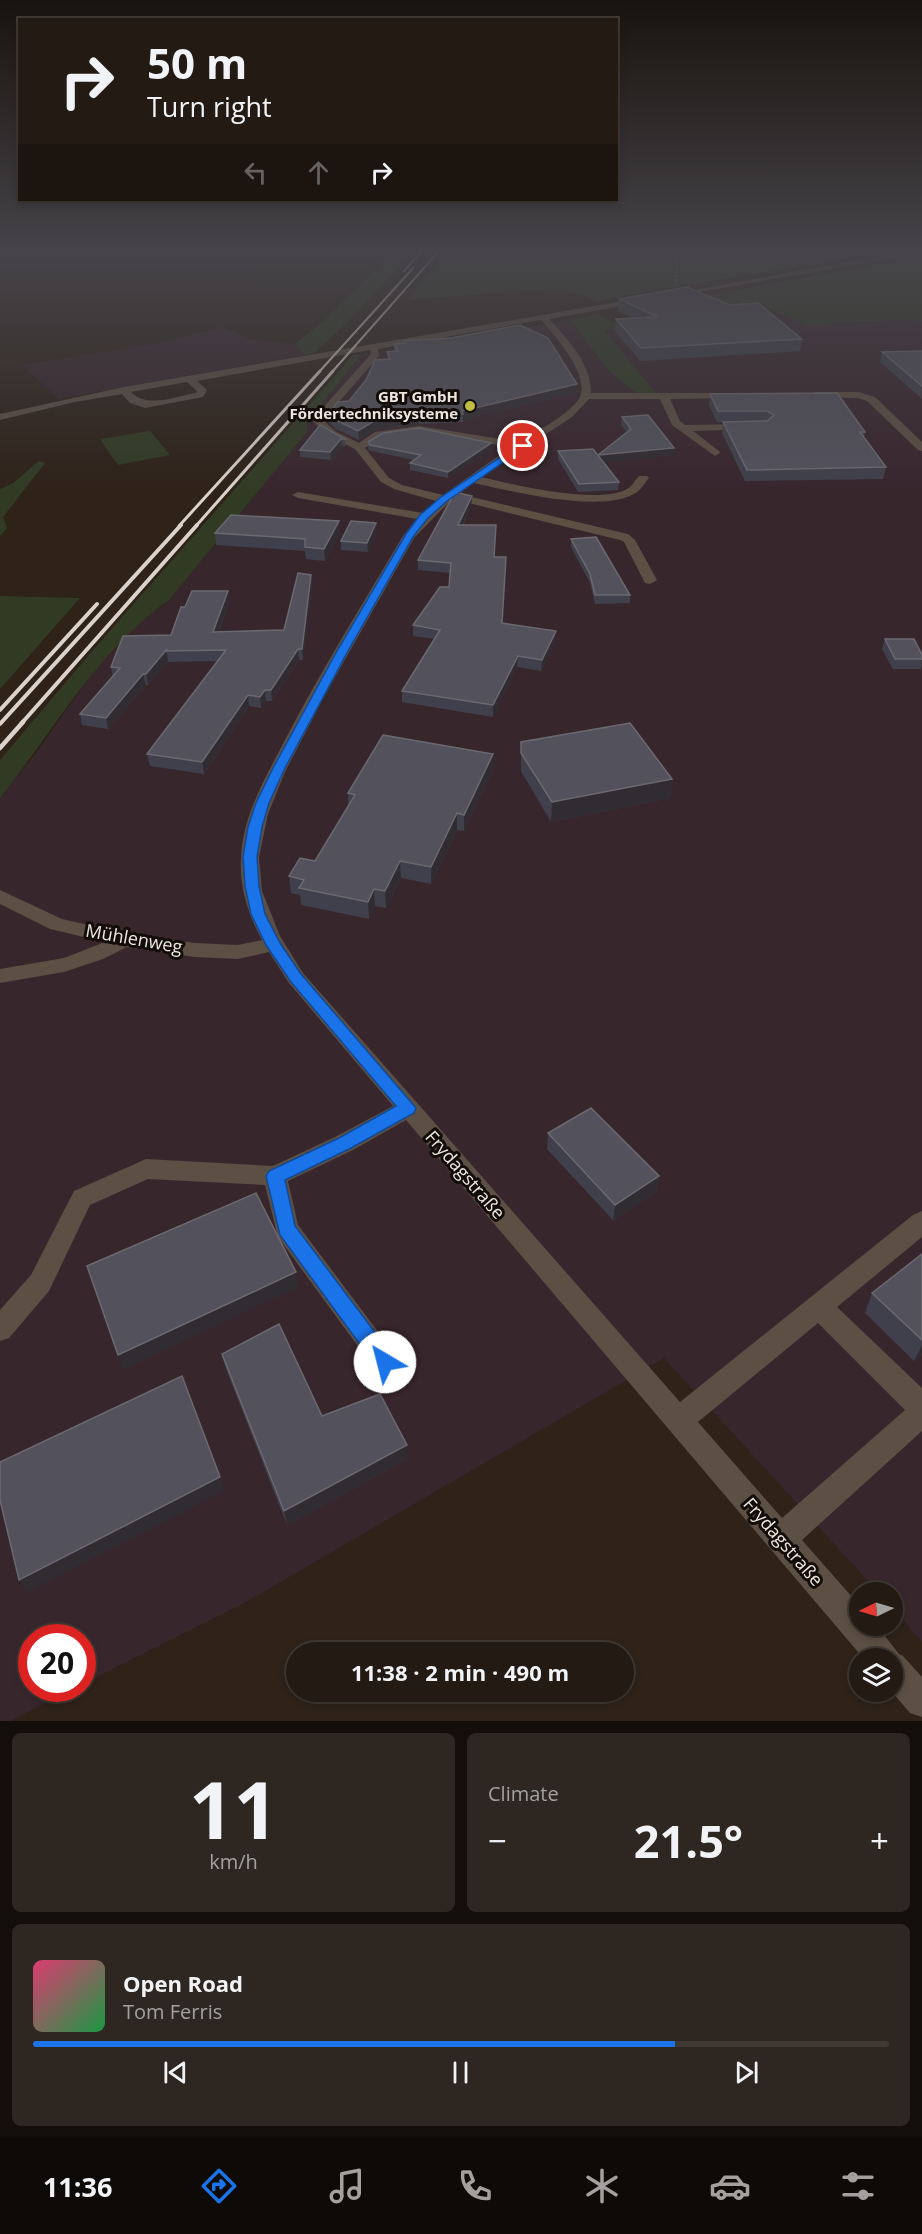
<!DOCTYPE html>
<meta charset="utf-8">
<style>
body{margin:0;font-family:"Open Sans",sans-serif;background:#2e2721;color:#f1f3f6;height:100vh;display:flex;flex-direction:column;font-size:22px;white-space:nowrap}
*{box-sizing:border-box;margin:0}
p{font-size:20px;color:#a2a1a0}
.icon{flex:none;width:33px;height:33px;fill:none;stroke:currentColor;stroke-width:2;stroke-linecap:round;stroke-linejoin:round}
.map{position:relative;height:1721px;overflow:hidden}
.panel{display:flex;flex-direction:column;gap:12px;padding:12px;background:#130e0a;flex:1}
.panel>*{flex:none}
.banner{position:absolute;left:18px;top:18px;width:600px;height:183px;border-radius:0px;box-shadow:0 3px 9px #0003,0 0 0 2px #3f3833;background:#221a13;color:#f1f3f6;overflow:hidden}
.needle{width:39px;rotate:265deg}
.tools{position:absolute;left:849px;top:1582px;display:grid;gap:12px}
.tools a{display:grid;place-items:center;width:54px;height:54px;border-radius:50%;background:#221a13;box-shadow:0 3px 9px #0003,0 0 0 2px #3f3833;font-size:30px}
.speed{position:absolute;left:18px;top:1624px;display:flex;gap:12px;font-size:30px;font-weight:700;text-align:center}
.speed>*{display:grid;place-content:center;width:78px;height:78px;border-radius:50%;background:#221a13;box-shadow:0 3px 9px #0003,0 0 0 2px #3f3833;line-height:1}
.speed .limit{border:9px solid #d22;background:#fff;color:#111}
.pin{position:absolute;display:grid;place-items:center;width:51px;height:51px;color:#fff;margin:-26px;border:3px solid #fff;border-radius:50%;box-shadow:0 2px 6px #0007}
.me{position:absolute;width:66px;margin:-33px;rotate:323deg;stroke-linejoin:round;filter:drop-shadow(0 0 4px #0008)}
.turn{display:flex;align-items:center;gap:21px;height:126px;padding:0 30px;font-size:27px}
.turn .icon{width:78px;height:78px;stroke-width:2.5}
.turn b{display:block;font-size:42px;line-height:51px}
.lanes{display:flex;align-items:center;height:57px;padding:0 30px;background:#0003;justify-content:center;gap:30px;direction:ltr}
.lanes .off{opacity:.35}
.big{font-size:45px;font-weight:700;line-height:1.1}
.panel .card{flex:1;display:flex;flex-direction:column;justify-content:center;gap:9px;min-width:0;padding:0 21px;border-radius:9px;background:#2e2721}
.panel .dial{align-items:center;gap:0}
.dial b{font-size:78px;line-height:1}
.song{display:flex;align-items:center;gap:18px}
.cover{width:72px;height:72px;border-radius:9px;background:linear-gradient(135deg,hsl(340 70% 55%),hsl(140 70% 35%))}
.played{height:6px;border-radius:3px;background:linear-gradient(90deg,#1a73e8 75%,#3f3833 75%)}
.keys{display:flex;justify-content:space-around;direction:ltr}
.heat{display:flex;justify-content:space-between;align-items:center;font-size:33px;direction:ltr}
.panel .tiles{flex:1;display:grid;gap:12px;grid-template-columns:1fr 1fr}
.card:last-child{grid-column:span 2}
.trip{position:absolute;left:286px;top:1642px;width:348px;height:60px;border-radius:30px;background:#221a13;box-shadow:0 3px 9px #0003,0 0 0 2px #3f3833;font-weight:700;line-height:60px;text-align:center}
.dock{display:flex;height:96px;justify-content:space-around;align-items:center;background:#0e0a08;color:#a2a1a0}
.dock .icon{width:42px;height:42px}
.dock .active{color:#1a73e8}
.dock b{font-size:27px;color:#f1f3f6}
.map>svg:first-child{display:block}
.industrial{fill:#38262d}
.green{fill:#313b24}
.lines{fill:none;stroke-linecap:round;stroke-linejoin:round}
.path{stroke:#897f77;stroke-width:1.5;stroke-dasharray:3 1.5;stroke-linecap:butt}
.minor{fill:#5c4f44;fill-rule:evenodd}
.rail-far3{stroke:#dad2cb;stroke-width:2}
.rail-far2{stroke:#dad2cb;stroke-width:3}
.rail-far1{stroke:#dad2cb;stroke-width:4}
.rail{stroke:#dad2cb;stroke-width:4.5}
.wall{fill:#40404c}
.shaded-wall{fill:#312c31}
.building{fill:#53515c;stroke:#6b6970;stroke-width:1.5}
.route{fill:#1a73e8;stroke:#114b97;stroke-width:1.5}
.poi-dot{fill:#bfbe41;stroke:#120d09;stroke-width:2}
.labels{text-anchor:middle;stroke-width:6;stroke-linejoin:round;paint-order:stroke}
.far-poi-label{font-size:15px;font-weight:bold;fill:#ede6df;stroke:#120d09;text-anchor:end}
.street-label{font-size:18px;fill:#ede6df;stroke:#120d09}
</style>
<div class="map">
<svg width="922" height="1721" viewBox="0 0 922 1721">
<rect width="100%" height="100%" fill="#2e2219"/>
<g class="industrial">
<path d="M771,309L807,325L896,320L922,321V1642L893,1608L892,1593H879L664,1358L248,1601L83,1684L82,1638H32V1689H73L10,1721H0V798L36,753L94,671L142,620L169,600L307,432V422L362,354L570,320L609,371L655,393L603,330L672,324L713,315Z"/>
<path d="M223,327L252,340L295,344L305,355L59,399L21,365L172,341Z"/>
</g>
<g class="green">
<path d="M394,251H414L349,321L314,353L305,355L295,344L326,319Z"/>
<path d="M448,251H896L621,296L597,302L580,294L534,290L407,300Z"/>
<path d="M917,258L922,259V321L896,320L806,325L771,309L713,315L673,324L604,330L656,393H636L609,371L570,320L598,314L613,323L668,319L699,297Z"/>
<path d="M362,354L307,422V432L169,600C98,650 54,730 0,798V760L93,650L353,355Z"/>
<path d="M150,431L170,455L118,465L100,439Z"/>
<path d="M39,461L45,463L3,517L7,528L0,536V489L13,483Z"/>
<path d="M0,596L80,598L0,689Z"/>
</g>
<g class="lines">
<path class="path" d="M676,282L678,251"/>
<g class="minor">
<path d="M906,251L922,253L671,297L667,295Z"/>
<path d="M641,298L645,300L644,302L549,319C567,338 592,365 591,393H734L739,396L738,398L670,399L680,421L685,425L745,424L749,425V429L693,431L719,451L720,453L715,456L672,425L660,399H589L572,417L481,477C511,484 605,507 630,487C633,484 636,479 639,476H647L649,478C645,482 642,489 637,492C605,515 510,491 474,483L459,494L628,534L635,540L657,580L650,584L645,583L624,542L620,540L452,499L414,538L326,693L285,772L268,814L259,857L262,891L280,936L303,973L680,1402L913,1215L922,1211V1237L837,1307L922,1388V1431L802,1540L860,1606V1626H877L899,1654L903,1656L922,1677V1717L910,1713L892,1692V1659H864L406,1120L353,1150L288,1181L298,1225L394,1353L398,1362L394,1371L385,1375L376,1371L278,1237L265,1185L148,1179L90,1205L49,1291L9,1338L0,1341V1310L31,1275L74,1191L146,1159L273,1166L337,1136L393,1106L289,983L269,952L238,959L195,957L127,947L103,959L64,972L0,983V969L64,958L105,942L50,929L0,904V890L62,919L124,933L195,943L238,945L262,940C248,915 239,886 241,857C243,814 267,775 286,738C322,669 363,603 403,536L417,519L298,498L292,495L298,492L423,513L436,501L394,489L381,482L355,449L327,435L312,420L371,354L370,350L197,381L207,390L203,397L145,408L130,403L122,394L75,402L0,420V414L124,387ZM541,320C555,335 590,376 580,397C571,414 535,432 519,442L419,426L375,432L359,443L335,431L323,420L379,356L378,349ZM187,382L197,391L196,393C176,396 147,409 131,392ZM419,432L511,447L443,495L402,485L389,478L365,448L382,437ZM818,1323L905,1410L782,1518L698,1422Z"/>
<path d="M815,392H859L875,397L922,442V451L918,450L867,401L858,398L812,397L810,395Z"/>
</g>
<g class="rail-far3">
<path d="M404,271L422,251"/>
<path d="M319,372L414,267"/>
<path d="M332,372L439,251"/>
</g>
<g class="rail-far2">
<path d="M179,526L320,371"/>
<path d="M196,526L333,371"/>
</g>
<g class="rail-far1">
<path d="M0,710L97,604"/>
<path d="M0,724L181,525"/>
<path d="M21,724L197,525"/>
</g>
<path class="rail" d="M0,748L23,722"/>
</g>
<g class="wall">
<path d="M619,299L802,339L800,351L640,361L615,331L616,319L634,318L618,311Z"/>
<path d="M404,341L577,393L463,419V422L419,424L375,430L359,440L336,429L329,422L328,414L349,401L387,359V352L394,351V344L404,343Z"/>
<path d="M922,351V399L880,362L882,352Z"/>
<path d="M710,394L865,432L864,437L886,467L883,479L745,481L722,433L723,422H717L709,405Z"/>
<path d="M622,417L674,448L673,455L603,462L619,482L618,490L578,492L558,459V451L598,455L627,432L621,425Z"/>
<path d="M320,425L345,439V447L342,446L331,460L300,457V450Z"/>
<path d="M368,442L491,449L448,478L410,470V463L414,460L371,451L368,449Z"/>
<path d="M472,496L471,506L463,525L495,557L502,623L555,641L541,671L517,667L493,717L402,702V691L434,639L413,636V625L449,587L450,573L418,570V560Z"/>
<path d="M377,532L368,552L341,550V541Z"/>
<path d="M215,533H340L325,561L306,559L305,551L216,545Z"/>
<path d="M571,539L630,595V603L595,604L590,583L571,547Z"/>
<path d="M311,575L312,586L303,660H299L272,701H266L261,708L249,706L204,774L150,766L147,754L218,661L168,662V661L148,685H146L108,729L82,725L80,714L113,677L111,667L171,635L185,607L228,591L229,601L219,632L284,630Z"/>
<path d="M885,639L922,655L921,669H893L882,649Z"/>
<path d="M521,742L672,779L670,798L551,822L521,771Z"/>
<path d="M493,754V770L464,831L457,830L431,884L401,878L386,908L375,906L369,919L301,905L300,895L291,893L289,876L315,861L348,806V793Z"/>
<path d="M548,1133L659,1176L656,1192L613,1220L547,1149Z"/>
<path d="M922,1254V1355L914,1361L865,1313L872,1293Z"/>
<path d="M222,1354L322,1416L408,1459L287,1525L226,1369Z"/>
</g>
<g class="shaded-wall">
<path d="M577,384V393L463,419L462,411Z"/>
<path d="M418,415L419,424L375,430L359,440L358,431L374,421Z"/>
<path d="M341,439L342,446L331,460L330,452Z"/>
<path d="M491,443V449L448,478V472Z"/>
<path d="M674,448L673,455L598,463V455Z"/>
<path d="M472,496L471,506L458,534V525Z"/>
<path d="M339,521L340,533L325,561L324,549Z"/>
<path d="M376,523L377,532L368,552L367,543Z"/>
<path d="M311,575L312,586L303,660L302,649Z"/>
<path d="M228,591L229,601L215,642L213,632Z"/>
<path d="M556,631L555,641L541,671L542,660Z"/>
<path d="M167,649L166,651L168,661L148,685L146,674Z"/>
<path d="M298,649L299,660L272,701L271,690Z"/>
<path d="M518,656L517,667L493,717V705Z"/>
<path d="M143,674L146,685L108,729L106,718Z"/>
<path d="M265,690L266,701L261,708L260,697Z"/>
<path d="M248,695L249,706L204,774L202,762Z"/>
<path d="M493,754V770L464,831V815Z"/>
<path d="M672,779L670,798L551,822L552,802Z"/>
<path d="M457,813V830L431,884V867Z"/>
<path d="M400,861L401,878L386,908L385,891Z"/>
<path d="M374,889L375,906L369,919L368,902Z"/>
<path d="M659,1176L656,1192L613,1220L615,1205Z"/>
<path d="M296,1272L298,1287L123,1370L118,1355Z"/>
<path d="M922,1345V1355L914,1361Z"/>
<path d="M407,1445L408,1459L287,1525L284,1511Z"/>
<path d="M220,1477L224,1491L26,1593L19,1580Z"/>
</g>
<g class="building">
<path d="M687,287L730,305L758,303L802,339L641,348L616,319L658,317L619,299Z"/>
<path d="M520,325L548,338L577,384L462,411L463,414L418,415L374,421L358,431L336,420L328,414L338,402L349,401L366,380L375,360L390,359L387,352L398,351L394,344L405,343L404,341L451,338Z"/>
<path d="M922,351V386L882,352Z"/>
<path d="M837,393L865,432H860L886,467L747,470L723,422L767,421L774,415L767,411H718L710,394Z"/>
<path d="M648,415L674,448L598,455L631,429L622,417Z"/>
<path d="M320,425L345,439H341L330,452L300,450Z"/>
<path d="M419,428L491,443L448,472L410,463L421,455L370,445L368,442L383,433Z"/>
<path d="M593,449L619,482L579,484L558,451Z"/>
<path d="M455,492L472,496L458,525H496L494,557H506L502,623L556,631L542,660L518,656L493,705L402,691L440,630L413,625L440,587H449L451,563L418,560Z"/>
<path d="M231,515L339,521L324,549L305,547V539L215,533Z"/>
<path d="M351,521L376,523L367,543L341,541Z"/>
<path d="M596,537L630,595H595L590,574L571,539Z"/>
<path d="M298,573L311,575L302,649H298L271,690H265L260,697L248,695L202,762L147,754L226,650L166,651L167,649L146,674H143L106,718L80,714L120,668L111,667L123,636L171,635L181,607H185L192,591H228L213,632L284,630Z"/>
<path d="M885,639H914L922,655V659H895Z"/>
<path d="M630,723L672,779L552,802L521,753V742Z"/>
<path d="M383,735L493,754L464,815L457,813L431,867L400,861L385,891L374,889L368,902L299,888L304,880L289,876L300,858L315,861L355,795L348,793Z"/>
<path d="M591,1108L659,1176L615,1205L548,1133Z"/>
<path d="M256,1193L296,1272L118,1355L87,1266Z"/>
<path d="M922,1254V1340L872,1293Z"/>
<path d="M279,1324L322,1416L380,1394L407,1445L284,1511L222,1354Z"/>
<path d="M182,1376L220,1477L19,1580L0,1500V1462Z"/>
</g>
<linearGradient id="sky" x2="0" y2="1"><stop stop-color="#19130e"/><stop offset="0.51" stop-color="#464449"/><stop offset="1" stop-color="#464449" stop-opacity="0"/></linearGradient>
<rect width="922" height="492" fill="url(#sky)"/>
<path class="route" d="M520,444L527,446L447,501L427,519L413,537L348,651L285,768L269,803L262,827L257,857L259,886L265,914L280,943L301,974L416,1108L414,1113L351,1148L285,1180L295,1226L392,1355L395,1362L392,1369L385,1371L378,1369L280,1235L266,1176L269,1171L339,1138L396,1106L291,982L266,945L251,914L245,886L243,857L248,827L256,803L273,768L337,651L406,534L420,515L441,497Z"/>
<circle class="poi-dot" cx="470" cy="406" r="6"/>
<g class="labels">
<g class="far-poi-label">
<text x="458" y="402">GBT GmbH<tspan x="458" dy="17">Fördertechniksysteme</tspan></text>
</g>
<g class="street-label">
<text transform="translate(134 939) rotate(10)" y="6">Mühlenweg</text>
<text transform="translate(465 1175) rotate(49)" y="6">Frydagstraße</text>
<text transform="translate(783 1542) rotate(49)" y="6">Frydagstraße</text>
</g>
</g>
</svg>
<div class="tools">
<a><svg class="needle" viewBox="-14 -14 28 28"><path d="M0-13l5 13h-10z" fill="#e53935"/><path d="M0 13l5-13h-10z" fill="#a2a1a0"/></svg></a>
<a><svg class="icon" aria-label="layers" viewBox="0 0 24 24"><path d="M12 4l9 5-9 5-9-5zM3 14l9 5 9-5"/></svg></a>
</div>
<div class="speed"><div class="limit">20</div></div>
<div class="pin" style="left:523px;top:446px;background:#d93025"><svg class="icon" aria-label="arrive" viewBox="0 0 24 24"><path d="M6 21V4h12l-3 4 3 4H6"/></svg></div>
<svg class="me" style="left:385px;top:1362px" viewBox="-20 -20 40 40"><circle r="19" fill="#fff"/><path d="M0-13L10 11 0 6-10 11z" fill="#1a73e8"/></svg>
<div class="trip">11:38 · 2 min · 490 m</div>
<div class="banner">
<div class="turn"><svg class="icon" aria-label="right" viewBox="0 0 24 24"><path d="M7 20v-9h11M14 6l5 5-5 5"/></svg><div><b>50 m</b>Turn right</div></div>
<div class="lanes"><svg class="icon off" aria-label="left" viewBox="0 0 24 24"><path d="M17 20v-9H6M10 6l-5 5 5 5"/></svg><svg class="icon off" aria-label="ahead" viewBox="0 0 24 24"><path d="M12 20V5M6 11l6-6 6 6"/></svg><svg class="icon" aria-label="right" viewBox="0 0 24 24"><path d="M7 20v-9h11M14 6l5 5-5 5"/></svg></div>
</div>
</div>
<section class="panel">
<div class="tiles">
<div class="card dial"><b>11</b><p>km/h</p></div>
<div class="card"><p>Climate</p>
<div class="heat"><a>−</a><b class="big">21.5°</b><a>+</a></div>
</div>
<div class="card">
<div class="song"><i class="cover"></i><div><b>Open Road</b><p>Tom Ferris</p></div></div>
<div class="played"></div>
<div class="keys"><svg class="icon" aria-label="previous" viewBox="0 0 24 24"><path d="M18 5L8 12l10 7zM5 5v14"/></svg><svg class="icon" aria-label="pause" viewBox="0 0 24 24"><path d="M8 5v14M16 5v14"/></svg><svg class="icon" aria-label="next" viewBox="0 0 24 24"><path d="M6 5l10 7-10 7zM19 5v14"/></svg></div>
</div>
</div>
</section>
<nav class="dock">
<b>11:36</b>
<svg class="icon active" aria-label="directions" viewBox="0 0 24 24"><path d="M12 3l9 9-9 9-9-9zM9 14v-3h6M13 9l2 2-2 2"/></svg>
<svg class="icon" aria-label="music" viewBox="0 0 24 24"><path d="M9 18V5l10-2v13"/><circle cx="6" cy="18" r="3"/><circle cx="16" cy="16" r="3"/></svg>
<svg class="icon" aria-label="phone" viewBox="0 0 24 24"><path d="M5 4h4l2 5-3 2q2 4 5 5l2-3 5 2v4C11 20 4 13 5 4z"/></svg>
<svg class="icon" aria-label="climate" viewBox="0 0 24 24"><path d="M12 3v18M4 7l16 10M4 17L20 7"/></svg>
<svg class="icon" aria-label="car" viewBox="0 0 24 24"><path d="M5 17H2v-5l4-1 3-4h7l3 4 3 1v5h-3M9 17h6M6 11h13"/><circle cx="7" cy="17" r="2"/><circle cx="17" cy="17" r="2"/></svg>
<svg class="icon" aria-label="filters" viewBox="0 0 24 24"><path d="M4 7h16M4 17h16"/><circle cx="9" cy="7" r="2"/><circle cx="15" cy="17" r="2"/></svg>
</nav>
